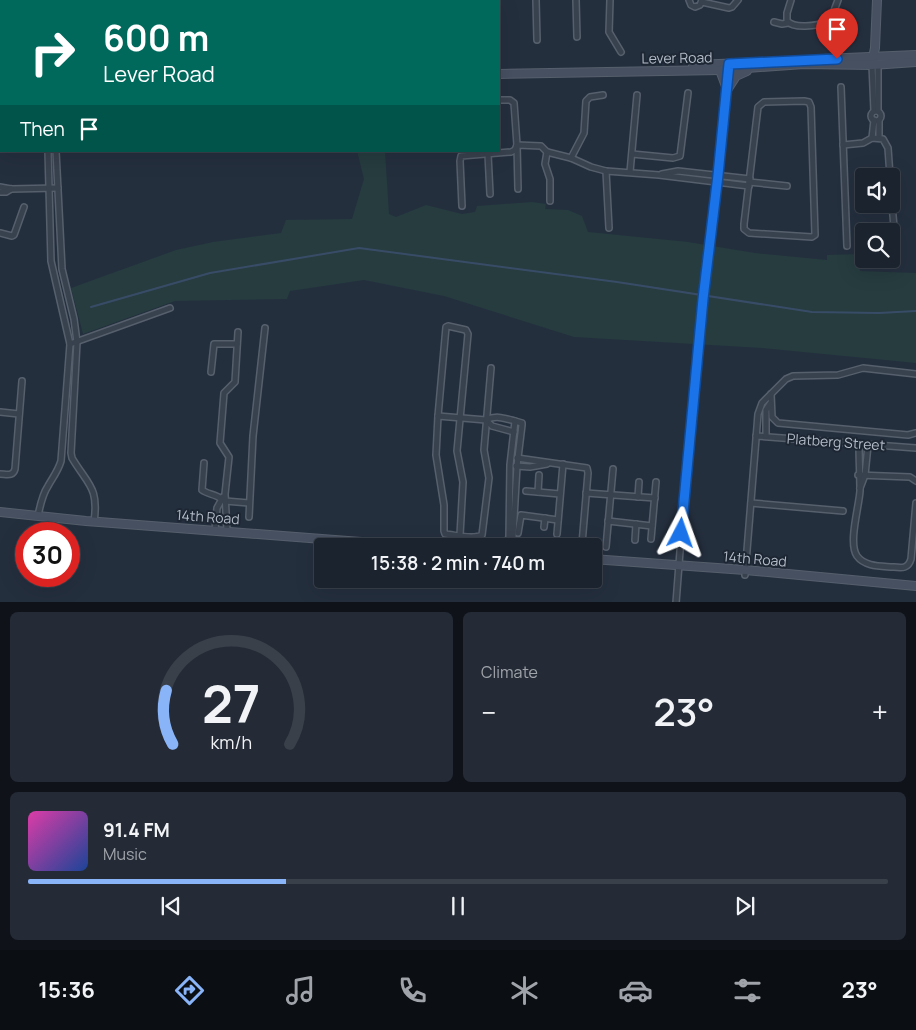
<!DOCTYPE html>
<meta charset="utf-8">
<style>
body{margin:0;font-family:Manrope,sans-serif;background:#242b36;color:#f1f3f6;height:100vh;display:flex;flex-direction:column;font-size:19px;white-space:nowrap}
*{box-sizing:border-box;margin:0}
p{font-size:16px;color:#a0a4aa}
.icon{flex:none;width:28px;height:28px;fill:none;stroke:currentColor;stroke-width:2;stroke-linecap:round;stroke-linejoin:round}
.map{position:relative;height:602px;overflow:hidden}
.side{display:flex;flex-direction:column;gap:10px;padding:10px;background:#0f1319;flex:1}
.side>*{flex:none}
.banner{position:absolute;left:0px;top:0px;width:500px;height:152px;box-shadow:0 5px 20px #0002,0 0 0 1px #39404a;background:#00695c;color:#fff;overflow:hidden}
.buttons{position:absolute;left:855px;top:168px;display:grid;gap:10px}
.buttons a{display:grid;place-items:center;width:45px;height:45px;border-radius:5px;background:#1b232e;box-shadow:0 5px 20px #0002,0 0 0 1px #39404a;font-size:25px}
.speed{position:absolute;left:15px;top:522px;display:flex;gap:10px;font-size:25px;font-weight:700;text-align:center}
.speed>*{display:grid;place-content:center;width:65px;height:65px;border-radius:50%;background:#1b232e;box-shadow:0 5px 20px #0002,0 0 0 1px #39404a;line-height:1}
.speed .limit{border:8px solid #d22;background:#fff;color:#111}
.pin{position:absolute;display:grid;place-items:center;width:42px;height:42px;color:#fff;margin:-51px -21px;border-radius:50% 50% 50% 0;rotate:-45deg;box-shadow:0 0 5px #0007}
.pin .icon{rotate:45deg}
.me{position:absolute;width:55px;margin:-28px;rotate:4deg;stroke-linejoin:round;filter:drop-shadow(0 0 4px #0008)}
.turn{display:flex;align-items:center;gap:18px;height:105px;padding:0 20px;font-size:22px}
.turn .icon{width:65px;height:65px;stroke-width:2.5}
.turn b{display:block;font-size:35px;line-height:42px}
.then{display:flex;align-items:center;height:48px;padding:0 20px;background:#0003;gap:10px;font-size:19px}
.big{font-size:38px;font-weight:600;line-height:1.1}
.side .tile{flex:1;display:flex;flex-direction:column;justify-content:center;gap:8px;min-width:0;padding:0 18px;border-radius:8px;background:#242b36}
.side .dial{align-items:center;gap:0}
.dial svg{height:130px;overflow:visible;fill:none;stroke:#39404a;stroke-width:7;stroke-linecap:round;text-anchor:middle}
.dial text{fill:#f1f3f6;stroke:none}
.song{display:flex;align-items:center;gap:15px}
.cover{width:60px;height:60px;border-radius:8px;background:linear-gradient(135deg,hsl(320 70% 55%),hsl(220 70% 35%))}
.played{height:5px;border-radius:2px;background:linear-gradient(90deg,#8ab4f8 30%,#39404a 30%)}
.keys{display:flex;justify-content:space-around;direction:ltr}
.heat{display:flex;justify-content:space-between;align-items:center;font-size:28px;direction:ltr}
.side .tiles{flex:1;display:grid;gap:10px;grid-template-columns:1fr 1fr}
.tile:last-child{grid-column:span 2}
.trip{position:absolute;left:314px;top:538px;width:288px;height:50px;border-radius:5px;background:#1b232e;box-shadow:0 5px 20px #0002,0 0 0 1px #39404a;font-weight:600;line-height:50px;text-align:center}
.menu{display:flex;height:80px;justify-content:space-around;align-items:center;background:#0b0e12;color:#a0a4aa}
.menu .icon{width:35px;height:35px}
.menu .current{color:#8ab4f8}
.menu b{font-size:22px;color:#f1f3f6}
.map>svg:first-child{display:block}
.green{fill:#263c3f}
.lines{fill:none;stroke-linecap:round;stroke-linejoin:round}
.stream{stroke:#394c67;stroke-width:2}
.street-casing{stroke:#565f6c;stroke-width:8}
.secondary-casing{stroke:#565f6c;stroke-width:10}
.street{stroke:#38414e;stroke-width:5}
.secondary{stroke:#465061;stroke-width:8}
.route-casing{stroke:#114b97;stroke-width:12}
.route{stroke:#1a73e8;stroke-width:9}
.labels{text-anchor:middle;stroke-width:4;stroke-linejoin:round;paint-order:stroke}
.street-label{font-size:14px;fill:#b4bcc9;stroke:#1d2633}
</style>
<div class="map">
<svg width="916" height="603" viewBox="0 0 916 603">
<rect width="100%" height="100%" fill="#242f3e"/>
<path class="green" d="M357,151H385L389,214L396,217L426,205L462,214L475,212L477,206L532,202L546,204L545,209L568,210L582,216L588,232L688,242L755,253L827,260V255L859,254L860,271L916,273V363L762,348L574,337L444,296L364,280L290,291L287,299L175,301L83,334L71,288L176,250L213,242L281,233L286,220L352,219L364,179Z"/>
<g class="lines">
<path class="stream" d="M91,307L210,273L359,248L617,282L812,312L879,313L916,311"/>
<defs>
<g id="street">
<path d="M141,0V1"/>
<path d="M203,0V1"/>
<path d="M322,0V1"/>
<path d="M385,0V1"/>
<path d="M407,0V1"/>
<path d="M440,0V1"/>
<path d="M491,0V1"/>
<path d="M536,0L537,40"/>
<path d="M576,0L577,37"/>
<path d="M610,0L609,32L621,52"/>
<path d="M689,0L691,5L695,7L700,5L702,0"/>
<path d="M791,0L787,13V21C794,29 817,26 827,22L832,16L838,0"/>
<path d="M250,1L251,0"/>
<path d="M290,1L291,0"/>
<path d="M702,2L729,8L732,7L738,0"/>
<path d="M774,22L782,24L788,23"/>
<path d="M872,65L874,111"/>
<path d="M841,87L847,246"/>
<path d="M499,100H510L514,103L517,145L518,189"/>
<path d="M804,101L809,102L811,107L815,235L812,237L749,233L744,229V224L758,107L764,102Z"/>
<circle cx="876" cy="116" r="5"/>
<path d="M878,111V65"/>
<path d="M872,138L874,120"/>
<path d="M879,138V120"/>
<path d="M843,145L863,143L872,138L883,139L888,148L890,176"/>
<path d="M56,151L62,269L74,319L77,342L71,453L72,458C88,485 99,487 94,522"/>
<path d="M547,152L545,164L550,179V201"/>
<path d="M488,154L490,194"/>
<path d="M632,154L673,158L680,156L688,93"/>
<path d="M571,158L584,133L586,101L590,97L603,95"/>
<path d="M606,171L609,228"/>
<path d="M630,172L637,95"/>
<path d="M662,174L678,171L750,179"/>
<path d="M749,182L787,186"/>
<path d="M0,187L11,189L58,188"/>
<path d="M0,192H6L11,189"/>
<path d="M891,193L894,227"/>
<path d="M462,206L460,161L461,156L511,152L515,150L517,145L541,146L547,152L571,158L591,167L606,171L659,175L749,186"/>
<path d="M0,233L12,236L14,235L24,207"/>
<path d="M70,344L170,308"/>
<path d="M211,372L214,344H237"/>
<path d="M771,394L772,417L778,423L908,435L916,433"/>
<path d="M0,412L19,414"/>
<path d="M438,416L486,420"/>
<path d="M514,432L492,426L486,420C496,415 504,418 515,421"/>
<path d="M756,436L916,448"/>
<path d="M766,436V410L770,404"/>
<path d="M859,444C859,460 860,475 860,491C859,507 848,543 857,556C865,567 881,566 893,567C902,568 908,569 911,559L916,503"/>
<path d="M517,458L587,468L588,473L582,544"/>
<path d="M204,463L202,490C207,494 215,494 222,499"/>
<path d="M516,466L530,467L547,464"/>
<path d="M0,474C6,474 13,477 15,469L22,381"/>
<path d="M858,475L910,477L916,481"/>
<path d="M860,488L865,475L868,445"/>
<path d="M526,491L560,494"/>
<path d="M538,492L539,475"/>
<path d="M586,493L655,498"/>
<path d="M638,497L639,482"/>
<path d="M225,501L249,503"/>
<path d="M751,503L843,511"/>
<path d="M38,516C40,506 42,495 48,486C53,477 58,471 61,461L70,344L51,261L48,151"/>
<path d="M249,517L253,436L265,328"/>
<path d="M608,521L652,526"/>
<path d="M544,527L545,518"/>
<path d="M215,530L217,508L223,497"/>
<path d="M227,531L225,494L229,457L220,443L224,393L235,382L238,332"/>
<path d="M518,533L521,515L558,520"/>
<path d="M557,534L563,464"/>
<path d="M460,535L463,482L457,451L468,334L466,330L448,326L446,327L438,416L436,455L444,505V531L445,534C456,535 473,540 482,535L489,478L484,450L491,368"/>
<path d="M651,539L656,482"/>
<path d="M635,540L636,524"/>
<path d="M505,545L509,537L510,465L515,421L522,423V425L517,466L513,536L514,546"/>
<path d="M606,547L613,469"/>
<path d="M745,575L758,414L762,403L786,379L793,376L838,375L863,368L916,374"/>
<path d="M676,603C684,501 691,399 703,297C712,221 723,145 729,68"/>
</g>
<g id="secondary">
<path d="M359,0V1"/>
<path d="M823,59L916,55"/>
<path d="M872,62L875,48L877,0"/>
<path d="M693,65L774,62"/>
<path d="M720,70L727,89"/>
<path d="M499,74L720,70L804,64L872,65L916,62"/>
<path d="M727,90L736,76L747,71"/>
<path d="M0,92H1"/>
<path d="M0,101H1"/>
<path d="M0,512L86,521L413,546"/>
<path d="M429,546H438"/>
<path d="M504,546L508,544L515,546"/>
<path d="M592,559L745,570L916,586"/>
</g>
</defs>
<use href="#street" class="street-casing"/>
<use href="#secondary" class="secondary-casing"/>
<use href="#street" class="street"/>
<use href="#secondary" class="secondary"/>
</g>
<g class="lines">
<defs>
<path id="route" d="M681,533L703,299L718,175L729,64L837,59"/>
</defs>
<use href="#route" class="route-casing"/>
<use href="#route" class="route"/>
</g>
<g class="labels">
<g class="street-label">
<text transform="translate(677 58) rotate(-1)" y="5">Lever Road</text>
<text transform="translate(836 442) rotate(4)" y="5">Platberg Street</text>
<text transform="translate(208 517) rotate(4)" y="5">14th Road</text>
<text transform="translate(755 559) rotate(5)" y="5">14th Road</text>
</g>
</g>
</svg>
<div class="buttons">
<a><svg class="icon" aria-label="sound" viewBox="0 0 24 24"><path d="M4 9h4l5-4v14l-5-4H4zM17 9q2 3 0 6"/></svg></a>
<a><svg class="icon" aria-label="search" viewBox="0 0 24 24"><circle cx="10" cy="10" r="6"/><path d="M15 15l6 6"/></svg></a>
</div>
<div class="speed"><div class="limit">30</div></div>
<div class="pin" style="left:837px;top:59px;background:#d93025"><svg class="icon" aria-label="arrive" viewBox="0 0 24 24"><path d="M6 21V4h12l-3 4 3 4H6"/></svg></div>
<svg class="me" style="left:681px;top:533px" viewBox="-20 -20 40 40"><path d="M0-17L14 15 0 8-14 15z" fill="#1a73e8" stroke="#fff" stroke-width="4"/></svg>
<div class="trip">15:38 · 2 min · 740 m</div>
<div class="banner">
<div class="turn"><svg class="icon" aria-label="right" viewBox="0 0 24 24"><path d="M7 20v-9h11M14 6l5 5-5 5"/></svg><div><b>600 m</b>Lever Road</div></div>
<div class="then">Then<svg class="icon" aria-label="arrive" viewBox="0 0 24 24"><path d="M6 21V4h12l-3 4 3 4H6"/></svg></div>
</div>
</div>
<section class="side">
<div class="tiles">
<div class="tile dial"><svg viewBox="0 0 100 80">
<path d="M14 69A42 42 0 1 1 86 69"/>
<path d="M14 69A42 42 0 0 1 10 36" stroke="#8ab4f8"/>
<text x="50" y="56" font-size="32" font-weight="700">27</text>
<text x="50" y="72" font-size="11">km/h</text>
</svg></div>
<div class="tile"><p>Climate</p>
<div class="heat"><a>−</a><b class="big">23°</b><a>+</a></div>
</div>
<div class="tile">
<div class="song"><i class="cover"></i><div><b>91.4 FM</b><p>Music</p></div></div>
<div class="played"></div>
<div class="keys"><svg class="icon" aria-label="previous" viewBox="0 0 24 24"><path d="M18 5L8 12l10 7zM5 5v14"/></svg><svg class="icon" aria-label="pause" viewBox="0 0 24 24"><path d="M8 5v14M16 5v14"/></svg><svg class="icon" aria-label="next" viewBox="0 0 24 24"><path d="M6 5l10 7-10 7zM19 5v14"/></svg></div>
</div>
</div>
</section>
<nav class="menu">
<b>15:36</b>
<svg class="icon current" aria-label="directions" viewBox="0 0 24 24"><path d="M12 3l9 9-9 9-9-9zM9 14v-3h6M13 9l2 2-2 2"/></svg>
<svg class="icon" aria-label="music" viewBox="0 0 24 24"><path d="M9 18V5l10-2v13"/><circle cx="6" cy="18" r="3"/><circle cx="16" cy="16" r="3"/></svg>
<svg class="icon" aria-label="phone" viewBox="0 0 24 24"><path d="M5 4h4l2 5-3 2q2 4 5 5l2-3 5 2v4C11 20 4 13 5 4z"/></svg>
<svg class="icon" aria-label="climate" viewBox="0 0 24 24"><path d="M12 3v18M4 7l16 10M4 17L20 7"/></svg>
<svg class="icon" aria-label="car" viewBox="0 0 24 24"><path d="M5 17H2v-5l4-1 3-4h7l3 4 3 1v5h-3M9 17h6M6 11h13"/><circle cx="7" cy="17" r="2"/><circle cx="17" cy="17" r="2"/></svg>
<svg class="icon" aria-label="filters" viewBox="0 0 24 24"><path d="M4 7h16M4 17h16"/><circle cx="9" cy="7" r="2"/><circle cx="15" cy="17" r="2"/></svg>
<b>23°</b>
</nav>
